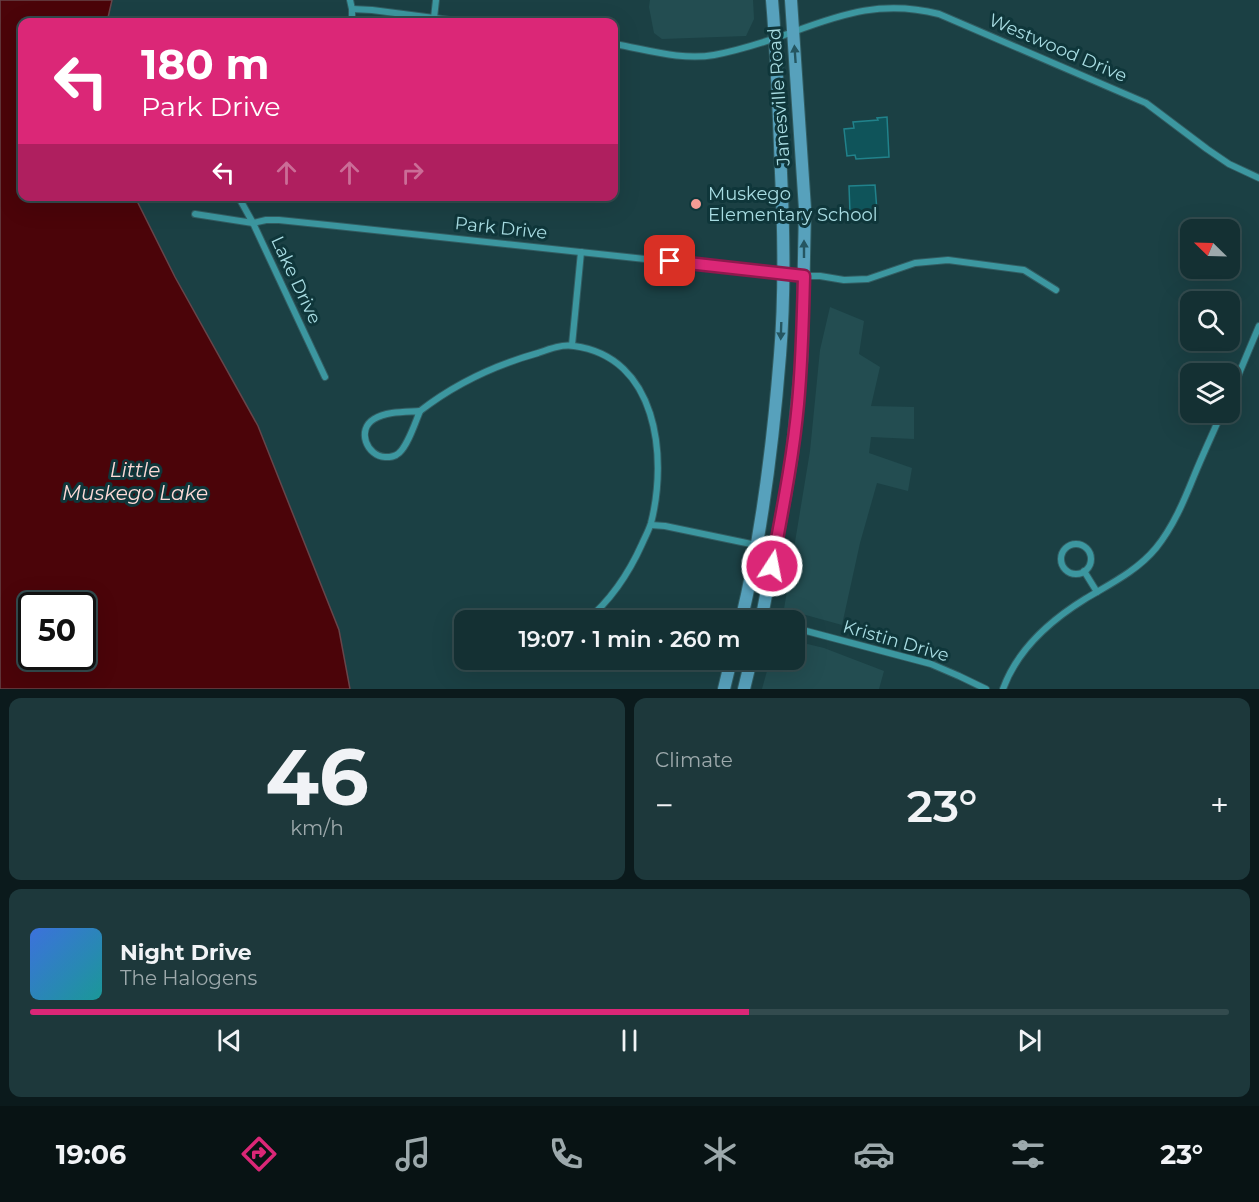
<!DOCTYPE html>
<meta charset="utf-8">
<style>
body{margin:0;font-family:Montserrat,sans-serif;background:#1d383b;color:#f1f3f6;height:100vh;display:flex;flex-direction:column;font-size:22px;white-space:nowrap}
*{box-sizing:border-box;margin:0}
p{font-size:20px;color:#9da9ac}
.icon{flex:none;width:33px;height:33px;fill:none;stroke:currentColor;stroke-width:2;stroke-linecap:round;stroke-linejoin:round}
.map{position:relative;height:689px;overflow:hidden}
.details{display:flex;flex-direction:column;gap:9px;padding:9px;background:#0b1a1c;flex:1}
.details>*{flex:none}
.hud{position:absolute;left:18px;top:18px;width:600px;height:183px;border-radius:12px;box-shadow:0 6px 24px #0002,0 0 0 2px #334b4e;background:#db2777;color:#fff;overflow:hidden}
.needle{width:39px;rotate:293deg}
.fabs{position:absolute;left:1180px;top:219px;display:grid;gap:12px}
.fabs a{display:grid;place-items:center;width:60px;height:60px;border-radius:12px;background:#143033;box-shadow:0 6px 24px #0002,0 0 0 2px #334b4e;font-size:30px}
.speed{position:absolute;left:18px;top:592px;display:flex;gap:12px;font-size:30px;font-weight:700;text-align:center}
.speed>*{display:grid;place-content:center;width:78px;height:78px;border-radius:50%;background:#143033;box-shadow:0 6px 24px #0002,0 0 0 2px #334b4e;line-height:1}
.speed .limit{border:3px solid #111;border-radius:9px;background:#fff;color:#111}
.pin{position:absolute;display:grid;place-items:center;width:51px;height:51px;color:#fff;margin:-26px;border-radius:12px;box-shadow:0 3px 9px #0006}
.me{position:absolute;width:66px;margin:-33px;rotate:11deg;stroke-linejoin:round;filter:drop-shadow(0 0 4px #0008)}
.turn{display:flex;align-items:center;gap:21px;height:126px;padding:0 24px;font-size:27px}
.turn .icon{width:78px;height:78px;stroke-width:2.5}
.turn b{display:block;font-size:42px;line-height:51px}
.lanes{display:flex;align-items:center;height:57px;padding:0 24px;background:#0003;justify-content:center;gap:30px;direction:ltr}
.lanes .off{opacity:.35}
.big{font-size:45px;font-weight:600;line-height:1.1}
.details .tile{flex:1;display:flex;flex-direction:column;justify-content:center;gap:9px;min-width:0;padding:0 21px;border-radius:12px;background:#1d383b}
.details .dial{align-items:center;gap:0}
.dial b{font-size:78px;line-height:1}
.song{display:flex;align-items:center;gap:18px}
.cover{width:72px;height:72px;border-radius:9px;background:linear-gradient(135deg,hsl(220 70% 55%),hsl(180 70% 35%))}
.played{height:6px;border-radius:3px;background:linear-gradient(90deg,#db2777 60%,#334b4e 60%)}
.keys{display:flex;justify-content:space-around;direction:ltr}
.heat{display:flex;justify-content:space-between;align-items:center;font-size:33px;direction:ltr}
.details .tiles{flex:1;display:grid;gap:9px;grid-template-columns:1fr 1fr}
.tile:last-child{grid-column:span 2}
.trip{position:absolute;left:454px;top:610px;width:351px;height:60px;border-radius:12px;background:#143033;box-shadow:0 6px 24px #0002,0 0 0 2px #334b4e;font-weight:600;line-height:60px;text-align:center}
.menu{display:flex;height:96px;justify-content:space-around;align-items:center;background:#081314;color:#9da9ac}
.menu .icon{width:42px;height:42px}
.menu .active{color:#db2777}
.menu b{font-size:27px;color:#f1f3f6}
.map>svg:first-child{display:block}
.built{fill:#234d51}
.water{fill:#4b0409;stroke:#67454a;stroke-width:1.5;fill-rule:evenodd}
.building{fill:#0f545a;stroke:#21828b;stroke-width:1.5}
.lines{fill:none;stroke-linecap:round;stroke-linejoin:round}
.minor-casing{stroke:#325d62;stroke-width:8}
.secondary-casing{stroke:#325d62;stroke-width:14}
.minor{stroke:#3c97a0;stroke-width:6}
.secondary{stroke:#57a1bc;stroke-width:12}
.oneway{fill:#255661}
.route-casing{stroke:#8e194d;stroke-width:15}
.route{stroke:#db2777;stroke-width:10}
.poi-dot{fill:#f59c95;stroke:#0f363a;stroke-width:2}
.labels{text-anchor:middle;stroke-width:6;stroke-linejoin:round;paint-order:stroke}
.street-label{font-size:18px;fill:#a8dce2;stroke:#0f363a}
.poi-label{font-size:18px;fill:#a8dce2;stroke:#0f363a;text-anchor:start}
.water-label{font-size:20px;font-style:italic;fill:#fddad7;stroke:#0f363a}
</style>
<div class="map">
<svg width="1259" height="689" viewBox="0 0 1259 689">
<rect width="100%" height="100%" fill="#1b4044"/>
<g class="built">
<path d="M650,0H753L754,19L746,36L662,39L654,33L649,7Z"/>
<path d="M830,307L864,321L859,354L880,367L871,406L914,407V439L871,437L869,453L912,468L908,491L877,483L860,543L842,625L784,609L810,451L820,350Z"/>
<path d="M795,641L824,648L884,671L879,689H762L770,660H795Z"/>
</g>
<path class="water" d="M0,0H112L107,22H22V196L135,197L175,277L258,426L339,630L350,689H0ZM32,606H82V657H32Z"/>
<g class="building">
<path d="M887,117L889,157L856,159L855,155L847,156L844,129L854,128L853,122L878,120L877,118Z"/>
<path d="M875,185L877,211L850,213L849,186Z"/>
</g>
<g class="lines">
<defs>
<g id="minor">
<path d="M350,0L352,9V22"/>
<path d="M352,9L372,10L465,22"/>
<path d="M434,18L436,0"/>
<path d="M614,44C645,49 681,61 714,55C740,50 768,41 793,32C844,13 884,0 939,14L1146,103L1207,149L1229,164L1259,178"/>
<path d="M238,196L253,223L325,377"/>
<path d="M195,214L253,223L266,220H279L337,226L804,276H820L844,280L868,279L915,263L948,260L1024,270L1056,290"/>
<path d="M572,345L581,252"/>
<path d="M1230,395L1259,326"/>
<path d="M420,411C456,383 495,365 538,353C549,349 562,344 574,346C657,357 668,456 651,523C649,530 645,537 642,544C629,573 611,600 586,621"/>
<path d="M420,411C415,423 408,445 399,453C395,457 390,457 385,457C367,456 356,430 374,419C387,411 406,412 420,411Z"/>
<path d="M651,525L665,526L756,545"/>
<circle cx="1076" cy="559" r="15"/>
<path d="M1084,571L1097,592"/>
<path d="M466,621C473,616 481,617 488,621"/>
<path d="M465,622C458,631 454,642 465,650"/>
<path d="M795,628L931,664L959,676L986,689"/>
<path d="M1003,689C1017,650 1051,620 1085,599C1110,584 1137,571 1156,548C1173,527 1184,501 1194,476C1203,454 1213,433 1222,412"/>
</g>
<g id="secondary">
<path d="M741,621C762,534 773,444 780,355C785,295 784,234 781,173C779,115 777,58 772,0"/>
<path d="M761,621L785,497L792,455L802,354L805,209L791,0"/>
<path d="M724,689L731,660"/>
<path d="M744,689L751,660"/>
</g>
</defs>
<use href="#minor" class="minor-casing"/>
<use href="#secondary" class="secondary-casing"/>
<use href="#minor" class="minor"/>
<use href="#secondary" class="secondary"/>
</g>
<defs><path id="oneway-solid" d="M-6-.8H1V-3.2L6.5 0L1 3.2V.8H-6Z" transform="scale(1.5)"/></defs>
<g class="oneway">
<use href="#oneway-solid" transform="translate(795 54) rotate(-94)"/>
<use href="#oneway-solid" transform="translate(804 249) rotate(-90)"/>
<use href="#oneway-solid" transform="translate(781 331) rotate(92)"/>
</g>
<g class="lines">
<defs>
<path id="route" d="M670,261L804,276C803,318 802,361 798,404C793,458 782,512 772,566"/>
</defs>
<use href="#route" class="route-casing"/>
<use href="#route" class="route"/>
</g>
<circle class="poi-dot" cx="696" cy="204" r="6"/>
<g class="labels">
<g class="street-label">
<text transform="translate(1058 48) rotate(23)" y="6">Westwood Drive</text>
<text transform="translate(779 97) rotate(-94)" y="6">Janesville Road</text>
<text transform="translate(501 228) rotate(6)" y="6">Park Drive</text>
<text transform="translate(296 280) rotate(65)" y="6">Lake Drive</text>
<text transform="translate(896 641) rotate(16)" y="6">Kristin Drive</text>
</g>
<g class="poi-label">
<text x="708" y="200">Muskego<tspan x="708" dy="21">Elementary School</tspan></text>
</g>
<g class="water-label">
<text x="135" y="477">Little<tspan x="135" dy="23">Muskego Lake</tspan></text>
</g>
</g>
</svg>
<div class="fabs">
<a><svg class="needle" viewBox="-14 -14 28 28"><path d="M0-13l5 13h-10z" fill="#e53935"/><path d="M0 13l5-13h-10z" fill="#9da9ac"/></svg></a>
<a><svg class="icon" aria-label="search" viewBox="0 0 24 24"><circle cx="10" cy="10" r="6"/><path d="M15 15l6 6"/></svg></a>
<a><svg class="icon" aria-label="layers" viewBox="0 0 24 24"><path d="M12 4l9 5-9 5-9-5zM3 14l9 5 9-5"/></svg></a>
</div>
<div class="speed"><div class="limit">50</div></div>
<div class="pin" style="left:670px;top:261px;background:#d93025"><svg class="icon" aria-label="arrive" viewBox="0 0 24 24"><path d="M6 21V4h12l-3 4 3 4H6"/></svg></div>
<svg class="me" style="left:772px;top:566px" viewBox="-20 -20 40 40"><circle r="17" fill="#db2777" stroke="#fff" stroke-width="3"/><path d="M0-11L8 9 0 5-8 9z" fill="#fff"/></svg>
<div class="trip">19:07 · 1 min · 260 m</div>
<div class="hud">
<div class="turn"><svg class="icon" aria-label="left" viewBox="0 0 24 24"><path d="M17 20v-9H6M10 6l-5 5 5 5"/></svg><div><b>180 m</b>Park Drive</div></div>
<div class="lanes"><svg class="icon" aria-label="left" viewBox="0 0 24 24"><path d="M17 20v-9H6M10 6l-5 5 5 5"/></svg><svg class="icon off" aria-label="ahead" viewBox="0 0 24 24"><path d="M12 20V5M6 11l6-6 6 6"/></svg><svg class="icon off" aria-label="ahead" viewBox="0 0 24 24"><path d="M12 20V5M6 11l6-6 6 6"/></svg><svg class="icon off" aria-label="right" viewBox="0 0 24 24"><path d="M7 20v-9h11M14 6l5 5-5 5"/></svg></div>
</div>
</div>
<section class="details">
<div class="tiles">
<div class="tile dial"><b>46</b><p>km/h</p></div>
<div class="tile"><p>Climate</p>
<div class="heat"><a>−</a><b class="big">23°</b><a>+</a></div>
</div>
<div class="tile">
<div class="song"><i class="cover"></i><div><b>Night Drive</b><p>The Halogens</p></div></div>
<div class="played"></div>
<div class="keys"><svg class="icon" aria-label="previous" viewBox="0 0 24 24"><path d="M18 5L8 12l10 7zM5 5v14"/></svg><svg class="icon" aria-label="pause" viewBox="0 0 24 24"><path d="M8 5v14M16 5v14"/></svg><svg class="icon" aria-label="next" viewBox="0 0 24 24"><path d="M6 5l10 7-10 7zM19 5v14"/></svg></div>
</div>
</div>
</section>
<nav class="menu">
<b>19:06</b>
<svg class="icon active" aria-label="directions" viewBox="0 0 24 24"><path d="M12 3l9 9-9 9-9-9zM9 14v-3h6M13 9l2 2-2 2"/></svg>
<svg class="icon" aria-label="music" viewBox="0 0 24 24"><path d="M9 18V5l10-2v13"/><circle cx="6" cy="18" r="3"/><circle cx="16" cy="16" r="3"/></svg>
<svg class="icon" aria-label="phone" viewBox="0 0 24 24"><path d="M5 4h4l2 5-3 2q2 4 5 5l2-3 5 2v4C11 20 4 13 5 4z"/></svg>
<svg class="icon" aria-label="climate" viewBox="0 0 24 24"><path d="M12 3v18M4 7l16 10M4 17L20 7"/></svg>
<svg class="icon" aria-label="car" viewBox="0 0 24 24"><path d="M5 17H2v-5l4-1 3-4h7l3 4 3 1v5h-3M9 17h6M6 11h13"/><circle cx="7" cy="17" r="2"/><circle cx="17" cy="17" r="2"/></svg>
<svg class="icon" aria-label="filters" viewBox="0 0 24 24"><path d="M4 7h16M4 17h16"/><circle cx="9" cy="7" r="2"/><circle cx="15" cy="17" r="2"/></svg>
<b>23°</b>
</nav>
